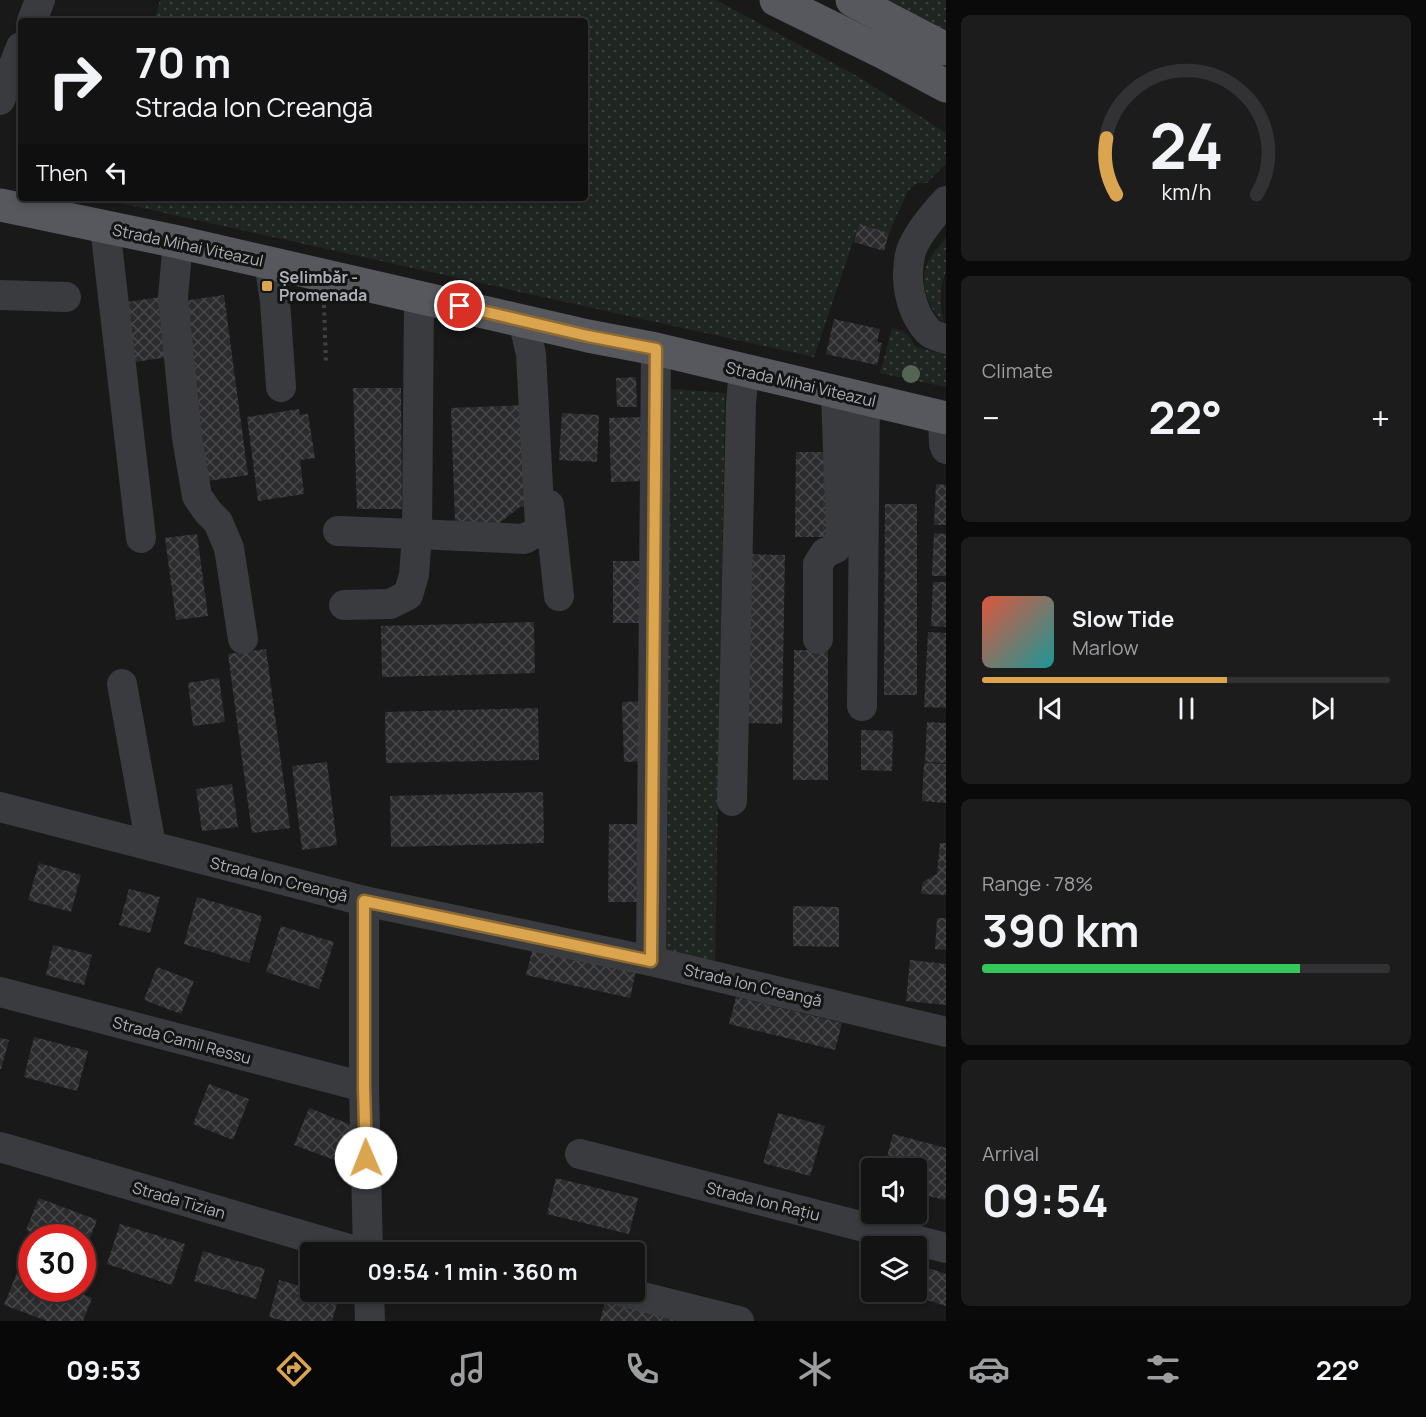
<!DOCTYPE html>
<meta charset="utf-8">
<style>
body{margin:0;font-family:Manrope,sans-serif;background:#1c1c1d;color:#f1f3f6;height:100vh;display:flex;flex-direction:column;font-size:22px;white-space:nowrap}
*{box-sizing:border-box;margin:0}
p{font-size:20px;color:#9d9ea0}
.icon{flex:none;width:33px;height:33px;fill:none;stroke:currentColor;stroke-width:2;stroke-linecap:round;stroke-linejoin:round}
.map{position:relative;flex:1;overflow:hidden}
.panel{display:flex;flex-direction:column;gap:15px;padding:15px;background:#0a0a0b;width:480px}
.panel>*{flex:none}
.guide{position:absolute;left:18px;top:18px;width:570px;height:183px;border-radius:6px;box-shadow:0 3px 9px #0003,0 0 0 2px #323234;background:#131314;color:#f1f3f6;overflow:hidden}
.tools{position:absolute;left:861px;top:1158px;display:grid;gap:12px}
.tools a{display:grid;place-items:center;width:66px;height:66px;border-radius:6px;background:#131314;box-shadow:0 3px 9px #0003,0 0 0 2px #323234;font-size:30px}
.speed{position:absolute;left:18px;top:1224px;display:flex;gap:12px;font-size:30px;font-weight:700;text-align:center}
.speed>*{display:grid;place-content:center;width:78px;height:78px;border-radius:50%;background:#131314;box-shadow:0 3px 9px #0003,0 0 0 2px #323234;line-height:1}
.speed .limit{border:9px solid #d22;background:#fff;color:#111}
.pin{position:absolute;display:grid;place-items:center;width:51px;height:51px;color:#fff;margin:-26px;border:3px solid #fff;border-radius:50%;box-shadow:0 2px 6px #0007}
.me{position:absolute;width:66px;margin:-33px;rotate:359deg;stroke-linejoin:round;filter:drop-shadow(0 0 4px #0008)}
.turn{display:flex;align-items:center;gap:21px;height:126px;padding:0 18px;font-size:27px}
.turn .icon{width:78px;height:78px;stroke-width:2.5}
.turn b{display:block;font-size:42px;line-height:51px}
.then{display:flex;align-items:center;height:57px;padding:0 18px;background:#0003;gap:12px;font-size:22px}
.big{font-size:45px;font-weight:700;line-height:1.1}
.panel .card{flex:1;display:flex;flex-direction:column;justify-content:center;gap:9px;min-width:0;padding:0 21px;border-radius:9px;background:#1c1c1d}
.panel .dial{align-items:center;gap:0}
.dial svg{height:156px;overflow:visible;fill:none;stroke:#323234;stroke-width:7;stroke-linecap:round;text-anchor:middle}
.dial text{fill:#f1f3f6;stroke:none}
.song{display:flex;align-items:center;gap:18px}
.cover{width:72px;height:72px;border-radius:9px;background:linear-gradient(135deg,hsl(10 70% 55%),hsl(180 70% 35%))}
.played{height:6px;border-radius:3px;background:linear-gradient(90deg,#dba44f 60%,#323234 60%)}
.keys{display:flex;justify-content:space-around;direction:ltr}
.heat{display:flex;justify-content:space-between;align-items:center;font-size:33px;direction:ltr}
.charge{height:9px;border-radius:4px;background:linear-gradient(90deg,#34c759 78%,#323234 0)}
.trip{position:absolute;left:300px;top:1242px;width:345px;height:60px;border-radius:6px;background:#131314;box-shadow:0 3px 9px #0003,0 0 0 2px #323234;font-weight:700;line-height:60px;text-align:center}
.dock{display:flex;height:96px;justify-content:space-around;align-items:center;background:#080808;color:#9d9ea0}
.dock .icon{width:42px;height:42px}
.dock .current{color:#dba44f}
.dock b{font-size:27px;color:#f1f3f6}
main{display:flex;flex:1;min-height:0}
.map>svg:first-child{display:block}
.grass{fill:url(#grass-dots)}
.building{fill:url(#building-cross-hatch)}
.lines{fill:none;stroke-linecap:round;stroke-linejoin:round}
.path{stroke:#404246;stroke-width:4;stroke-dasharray:3 4.5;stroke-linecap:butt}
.minor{stroke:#3a3b3f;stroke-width:30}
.major{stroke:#56585d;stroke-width:33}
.tree{fill:#556455}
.route-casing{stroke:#8e6b33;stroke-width:15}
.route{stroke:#dba44f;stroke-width:10}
.poi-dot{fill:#dba44f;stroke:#141415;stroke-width:2}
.labels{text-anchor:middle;stroke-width:6;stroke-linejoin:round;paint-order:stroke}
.street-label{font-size:16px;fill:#adb1b8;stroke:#141415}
.poi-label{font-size:16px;font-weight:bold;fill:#adb1b8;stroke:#141415;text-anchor:start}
</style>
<main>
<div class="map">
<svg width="946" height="1321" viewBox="0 0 946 1321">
<defs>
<pattern id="grass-dots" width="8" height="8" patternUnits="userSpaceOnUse" patternTransform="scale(1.5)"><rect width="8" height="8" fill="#1f2520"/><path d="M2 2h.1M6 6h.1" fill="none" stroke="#3d423e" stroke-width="1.8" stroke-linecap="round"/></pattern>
<pattern id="building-cross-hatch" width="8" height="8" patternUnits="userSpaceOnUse" patternTransform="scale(1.5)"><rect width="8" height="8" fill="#2c2c2e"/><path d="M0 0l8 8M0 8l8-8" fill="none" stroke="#48484a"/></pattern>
</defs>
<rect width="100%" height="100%" fill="#19191a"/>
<g class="grass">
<path d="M160,0H716L857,76L946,133V163L927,183H917L908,191L889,233L859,224L814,357L97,198H585V21H154Z"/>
<path d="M885,0H946V32Z"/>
<path d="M946,238V271L941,288V308L944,323C925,305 916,276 933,253C937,247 942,243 946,238Z"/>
<path d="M892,328C909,333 907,333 916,347L946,355V387L880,373Z"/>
<path d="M659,388L725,393L715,969L659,956Z"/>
</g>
<g class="building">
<path d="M859,224L889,233L884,251L854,242Z"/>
<path d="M224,295L248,475L201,482L177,302Z"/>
<path d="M167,296L175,356L135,362L127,302Z"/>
<path d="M834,319L880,329L877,342L882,343L877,365L826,354Z"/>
<path d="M636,377L637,407H617L616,378Z"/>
<path d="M353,388H401L402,509H357Z"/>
<path d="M528,405L532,506L520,507L498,524L455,521L451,408Z"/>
<path d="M299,409L300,415L308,414L315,458L300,460L304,494L258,501L247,417Z"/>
<path d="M562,413L599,415L597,462L559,460Z"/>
<path d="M645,417L647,481L611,482L609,418Z"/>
<path d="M796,452H830L828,537H795Z"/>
<path d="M936,484L946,485V525H934Z"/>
<path d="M885,504H917V695H884Z"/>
<path d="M934,533L946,534V576H932Z"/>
<path d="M197,534L208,616L176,620L165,538Z"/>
<path d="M742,554L785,555L782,724L739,723Z"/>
<rect x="613" y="561" width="35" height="62"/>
<path d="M933,582H946V627L931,626Z"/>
<path d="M534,622L535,673L382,677L381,626Z"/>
<path d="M928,632L946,633V708L924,707Z"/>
<path d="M266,649L290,828L252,833L228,654Z"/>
<path d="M794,650H828V780H793Z"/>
<path d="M219,678L225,722L193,726L188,683Z"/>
<path d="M648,701L649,761L624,762L622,702Z"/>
<path d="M538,708L539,760L386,763L385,712Z"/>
<path d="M927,722L946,723V763L925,762Z"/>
<path d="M861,730L893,731L892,771L861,770Z"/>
<path d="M327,762L337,845L302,850L292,766Z"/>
<path d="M924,763L946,764V803L922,801Z"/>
<path d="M232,784L238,827L202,831L196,789Z"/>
<path d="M543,792L544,843L391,847L390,796Z"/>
<path d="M609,824H648L646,902H608Z"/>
<path d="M940,843H946V895L921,894L923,882L937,874Z"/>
<path d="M39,863L81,875L71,912L28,900Z"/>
<path d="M129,889L160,897L150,933L119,925Z"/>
<path d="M197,897L262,916L249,963L184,944Z"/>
<path d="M793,906L839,907V947L793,946Z"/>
<path d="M937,918H946V950L935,949Z"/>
<path d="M281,926L334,942L319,989L266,972Z"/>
<path d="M534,944L637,966L630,998L526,975Z"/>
<path d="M53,945L92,955L84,985L46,975Z"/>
<path d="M910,960L946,964V1005L906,1001Z"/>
<path d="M157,967L194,981L181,1014L144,1000Z"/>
<path d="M736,997L842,1023L835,1050L729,1024Z"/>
<path d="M34,1037L88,1051L77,1091L24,1077Z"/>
<path d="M0,1038L9,1040L1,1069H0Z"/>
<path d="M209,1084L249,1099L233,1140L193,1124Z"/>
<path d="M309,1108L359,1128L345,1164L294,1145Z"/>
<path d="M778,1113L825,1126L810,1176L763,1163Z"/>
<path d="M893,1134L946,1148V1194L945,1200L916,1193V1168H884Z"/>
<path d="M556,1178L638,1198L629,1234L547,1214Z"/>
<path d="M39,1198L97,1220L83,1255L82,1238H46L26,1230Z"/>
<path d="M120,1224L185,1244L172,1285L107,1264Z"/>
<path d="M203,1251L265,1269L256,1299L194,1281Z"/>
<path d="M916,1264L946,1274V1306L902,1292H916Z"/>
<path d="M18,1270L32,1275V1288H67L92,1298L83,1321H47L4,1305Z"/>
<path d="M279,1280L310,1289V1292H319L339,1297L332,1321H284L269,1317Z"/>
<path d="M606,1298L692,1320V1321H600Z"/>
</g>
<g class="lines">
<path class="path" d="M324,305L326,364"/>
<g class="minor">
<path d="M32,21L40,0"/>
<path d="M0,100L21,47"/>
<path d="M946,201C935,213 916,236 911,251C904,278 909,311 929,332C933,336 941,337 946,339"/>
<path d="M105,227L141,538"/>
<path d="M178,242L173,297L187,438L197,496L208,512L218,522L229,548L243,639"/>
<path d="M269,262L275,301L281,387"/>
<path d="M0,295L66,297"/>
<path d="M419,297L417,534L524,539L537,532L540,525L531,354L523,320"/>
<path d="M943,417L944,444L946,449"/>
<path d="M549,505L559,596"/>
<path d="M338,531L417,534L414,575L408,595L390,604L344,605"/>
<path d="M818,639V564L825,553L836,548L841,535L836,392"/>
<path d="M122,684L151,846"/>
<path d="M862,706L865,399"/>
<path d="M732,801L741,403L744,370"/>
<path d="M0,807L364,901L651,961L946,1032"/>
<path d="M364,901V1087L368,1252"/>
<path d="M651,961L656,349"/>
<path d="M0,992L364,1087"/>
<path d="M0,1147L359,1252"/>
<path d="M580,1154L946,1248"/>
<path d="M369,1292L370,1321"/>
<path d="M623,1292L739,1321"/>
</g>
<g class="major">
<path d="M776,0L884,53L946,86"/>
<path d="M852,0L946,49"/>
<path d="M0,205L178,242L588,336L656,349L946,418"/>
</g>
</g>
<circle class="tree" cx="911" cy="374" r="9"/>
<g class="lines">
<defs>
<path id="route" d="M366,1158L364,1088V901L651,961L656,349L588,336L460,306"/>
</defs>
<use href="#route" class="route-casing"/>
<use href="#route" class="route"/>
</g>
<rect class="poi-dot" x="261" y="280" width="12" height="12" rx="3"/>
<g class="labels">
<g class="street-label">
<text transform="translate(188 245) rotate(12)" y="6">Strada Mihai Viteazul</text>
<text transform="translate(801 384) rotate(13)" y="6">Strada Mihai Viteazul</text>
<text transform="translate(279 879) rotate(14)" y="6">Strada Ion Creangă</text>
<text transform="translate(753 985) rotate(13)" y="6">Strada Ion Creangă</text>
<text transform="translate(182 1040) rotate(15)" y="6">Strada Camil Ressu</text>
<text transform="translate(179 1200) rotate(16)" y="6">Strada Tizian</text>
<text transform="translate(763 1201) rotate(14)" y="6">Strada Ion Rațiu</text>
</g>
<g class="poi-label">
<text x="279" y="283">Șelimbăr -<tspan x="279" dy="18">Promenada</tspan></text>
</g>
</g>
</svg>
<div class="tools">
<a><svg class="icon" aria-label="sound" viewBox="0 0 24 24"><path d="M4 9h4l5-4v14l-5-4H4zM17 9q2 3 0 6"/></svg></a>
<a><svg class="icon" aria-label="layers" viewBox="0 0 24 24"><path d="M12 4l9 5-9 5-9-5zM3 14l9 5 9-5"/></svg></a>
</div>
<div class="speed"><div class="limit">30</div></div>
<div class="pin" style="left:460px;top:306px;background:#d93025"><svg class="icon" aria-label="arrive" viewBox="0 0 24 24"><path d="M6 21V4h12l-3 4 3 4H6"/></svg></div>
<svg class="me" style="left:366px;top:1158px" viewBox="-20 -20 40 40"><circle r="19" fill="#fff"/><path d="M0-13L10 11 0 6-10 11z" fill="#dba44f"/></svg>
<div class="trip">09:54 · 1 min · 360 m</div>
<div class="guide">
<div class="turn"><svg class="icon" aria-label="right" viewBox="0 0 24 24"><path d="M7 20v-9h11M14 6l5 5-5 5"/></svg><div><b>70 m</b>Strada Ion Creangă</div></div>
<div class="then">Then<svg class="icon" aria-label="left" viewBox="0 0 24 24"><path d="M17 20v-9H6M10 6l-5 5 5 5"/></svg></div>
</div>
</div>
<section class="panel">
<div class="card dial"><svg viewBox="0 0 100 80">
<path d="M14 69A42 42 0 1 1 86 69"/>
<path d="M14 69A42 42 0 0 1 9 40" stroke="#dba44f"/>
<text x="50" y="56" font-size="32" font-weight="700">24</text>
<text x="50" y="72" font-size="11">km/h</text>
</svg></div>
<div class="card"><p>Climate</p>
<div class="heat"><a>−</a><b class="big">22°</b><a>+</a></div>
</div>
<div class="card">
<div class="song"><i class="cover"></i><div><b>Slow Tide</b><p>Marlow</p></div></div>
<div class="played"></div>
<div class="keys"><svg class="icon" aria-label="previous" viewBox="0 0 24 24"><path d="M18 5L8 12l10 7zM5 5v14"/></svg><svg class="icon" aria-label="pause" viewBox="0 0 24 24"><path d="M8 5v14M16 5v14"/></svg><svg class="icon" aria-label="next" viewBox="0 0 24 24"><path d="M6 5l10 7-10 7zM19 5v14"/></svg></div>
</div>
<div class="card"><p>Range · 78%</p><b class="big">390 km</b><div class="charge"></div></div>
<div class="card"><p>Arrival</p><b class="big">09:54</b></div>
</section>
</main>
<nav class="dock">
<b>09:53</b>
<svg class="icon current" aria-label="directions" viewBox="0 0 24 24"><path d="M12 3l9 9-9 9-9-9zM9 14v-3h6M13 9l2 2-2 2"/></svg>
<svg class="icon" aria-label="music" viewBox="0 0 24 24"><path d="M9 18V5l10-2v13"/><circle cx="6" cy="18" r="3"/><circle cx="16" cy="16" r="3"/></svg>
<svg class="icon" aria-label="phone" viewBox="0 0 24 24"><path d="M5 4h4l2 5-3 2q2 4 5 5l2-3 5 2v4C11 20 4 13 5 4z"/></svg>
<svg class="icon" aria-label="climate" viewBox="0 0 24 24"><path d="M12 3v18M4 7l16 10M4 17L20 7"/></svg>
<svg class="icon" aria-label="car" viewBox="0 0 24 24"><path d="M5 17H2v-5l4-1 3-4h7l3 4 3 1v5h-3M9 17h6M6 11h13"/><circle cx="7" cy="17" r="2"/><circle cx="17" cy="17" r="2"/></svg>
<svg class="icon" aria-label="filters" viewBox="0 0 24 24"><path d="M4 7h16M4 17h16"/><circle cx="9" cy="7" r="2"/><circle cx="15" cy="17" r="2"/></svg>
<b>22°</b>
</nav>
